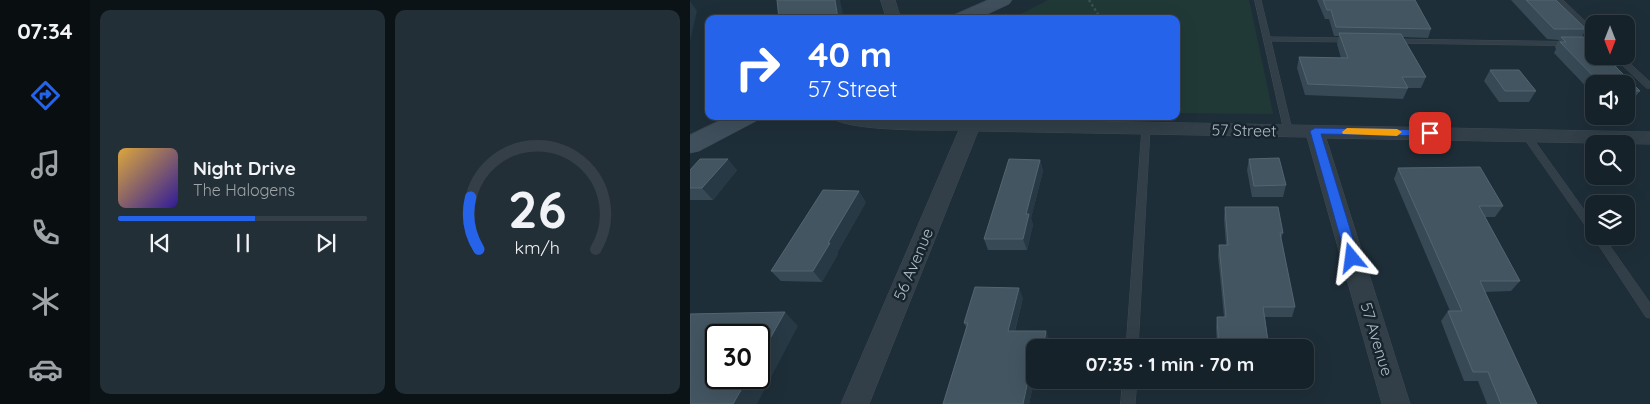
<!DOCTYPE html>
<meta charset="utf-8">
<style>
body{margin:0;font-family:Quicksand,sans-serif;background:#232f36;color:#f1f3f6;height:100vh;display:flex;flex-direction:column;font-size:19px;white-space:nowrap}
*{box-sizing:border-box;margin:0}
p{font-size:16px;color:#9ea4a8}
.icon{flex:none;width:28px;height:28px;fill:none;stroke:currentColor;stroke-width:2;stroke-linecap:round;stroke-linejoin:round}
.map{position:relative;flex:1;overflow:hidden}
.details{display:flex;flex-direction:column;gap:10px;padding:10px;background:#0c1317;width:600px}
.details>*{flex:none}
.top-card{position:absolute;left:15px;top:15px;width:475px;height:105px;border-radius:10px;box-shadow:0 5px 20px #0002,0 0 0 1px #353f47;background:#2563eb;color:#fff;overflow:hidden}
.needle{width:32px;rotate:180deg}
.controls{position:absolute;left:895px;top:15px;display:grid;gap:10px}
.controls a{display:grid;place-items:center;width:50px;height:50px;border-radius:10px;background:#16222a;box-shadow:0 5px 20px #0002,0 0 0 1px #353f47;font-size:25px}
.speed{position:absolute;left:15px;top:324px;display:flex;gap:10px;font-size:25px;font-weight:700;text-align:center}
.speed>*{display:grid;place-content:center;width:65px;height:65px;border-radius:50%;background:#16222a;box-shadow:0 5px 20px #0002,0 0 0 1px #353f47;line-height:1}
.speed .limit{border:2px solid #111;border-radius:8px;background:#fff;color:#111}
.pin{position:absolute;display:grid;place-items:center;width:42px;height:42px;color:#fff;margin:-21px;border-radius:10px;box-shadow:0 2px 8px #0006}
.me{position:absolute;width:55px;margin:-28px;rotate:344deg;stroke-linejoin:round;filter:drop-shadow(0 0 4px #0008)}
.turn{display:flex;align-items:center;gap:18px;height:105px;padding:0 20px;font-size:22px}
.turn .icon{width:65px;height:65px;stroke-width:2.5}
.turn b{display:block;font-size:35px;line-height:42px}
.details .tile{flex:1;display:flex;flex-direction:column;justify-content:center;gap:8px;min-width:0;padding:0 18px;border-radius:10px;background:#232f36}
.details .dial{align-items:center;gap:0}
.dial svg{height:130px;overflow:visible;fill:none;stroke:#353f47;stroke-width:7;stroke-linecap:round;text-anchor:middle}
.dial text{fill:#f1f3f6;stroke:none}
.song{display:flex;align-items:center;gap:15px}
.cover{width:60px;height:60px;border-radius:8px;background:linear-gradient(135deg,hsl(40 70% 55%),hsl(250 70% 35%))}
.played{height:5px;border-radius:2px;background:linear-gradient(90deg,#2563eb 55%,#353f47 55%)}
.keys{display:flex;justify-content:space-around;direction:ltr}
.details .tiles{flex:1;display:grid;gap:10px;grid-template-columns:repeat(2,1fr)}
.trip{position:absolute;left:336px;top:339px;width:288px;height:50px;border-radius:10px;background:#16222a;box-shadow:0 5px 20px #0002,0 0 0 1px #353f47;font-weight:800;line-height:50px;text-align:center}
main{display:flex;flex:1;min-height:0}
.tabs{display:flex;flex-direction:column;width:90px;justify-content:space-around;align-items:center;background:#090e11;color:#9ea4a8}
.tabs .icon{width:35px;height:35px}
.tabs .on{color:#2563eb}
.tabs b{font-size:22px;color:#f1f3f6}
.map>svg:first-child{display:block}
.green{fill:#203937}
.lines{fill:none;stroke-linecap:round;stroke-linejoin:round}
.lane-casing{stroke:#3e4b55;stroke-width:1}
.street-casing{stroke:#3e4b55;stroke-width:1}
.secondary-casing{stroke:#3e4b55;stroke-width:1}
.path{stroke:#39514f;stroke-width:2.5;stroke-dasharray:2.5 2.5;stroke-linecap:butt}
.lane{fill:#323f48;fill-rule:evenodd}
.street{fill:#323f48;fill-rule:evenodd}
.secondary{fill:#3f4f5c;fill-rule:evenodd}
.wall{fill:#364954}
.shaded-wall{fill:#273944}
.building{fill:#435561;stroke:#536570}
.route{fill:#2563eb;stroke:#184099}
.slow{fill:#f59e0b}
.labels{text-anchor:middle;stroke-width:5;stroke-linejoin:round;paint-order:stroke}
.street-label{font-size:16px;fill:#acbbc5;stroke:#18242d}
</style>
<main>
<nav class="tabs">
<b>07:34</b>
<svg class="icon on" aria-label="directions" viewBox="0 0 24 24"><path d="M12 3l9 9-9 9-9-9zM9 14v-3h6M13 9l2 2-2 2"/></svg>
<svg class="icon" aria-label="music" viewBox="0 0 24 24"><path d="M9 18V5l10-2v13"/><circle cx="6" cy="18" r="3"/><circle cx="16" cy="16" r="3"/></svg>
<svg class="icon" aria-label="phone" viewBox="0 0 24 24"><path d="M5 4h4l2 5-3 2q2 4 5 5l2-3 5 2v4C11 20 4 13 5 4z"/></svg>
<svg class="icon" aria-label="climate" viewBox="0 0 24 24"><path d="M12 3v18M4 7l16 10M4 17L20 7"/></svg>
<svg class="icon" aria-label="car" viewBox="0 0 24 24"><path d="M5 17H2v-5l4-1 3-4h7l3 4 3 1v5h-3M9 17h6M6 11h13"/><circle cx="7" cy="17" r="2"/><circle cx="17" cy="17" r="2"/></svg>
</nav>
<section class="details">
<div class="tiles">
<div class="tile">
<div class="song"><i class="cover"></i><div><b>Night Drive</b><p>The Halogens</p></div></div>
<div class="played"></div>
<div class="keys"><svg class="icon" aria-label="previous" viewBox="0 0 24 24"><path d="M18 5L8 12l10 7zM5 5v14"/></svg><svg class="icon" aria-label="pause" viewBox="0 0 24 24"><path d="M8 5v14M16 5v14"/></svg><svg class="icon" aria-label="next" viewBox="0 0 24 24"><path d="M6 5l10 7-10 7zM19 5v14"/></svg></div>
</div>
<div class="tile dial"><svg viewBox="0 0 100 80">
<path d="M14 69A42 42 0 1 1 86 69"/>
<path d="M14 69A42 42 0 0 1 9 37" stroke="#2563eb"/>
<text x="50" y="56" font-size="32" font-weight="700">26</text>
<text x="50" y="72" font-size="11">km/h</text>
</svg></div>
</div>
</section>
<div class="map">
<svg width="960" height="404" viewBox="0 0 960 404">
<rect width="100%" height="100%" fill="#1e2e38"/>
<path class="green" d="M358,0H559L583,114L486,113V19H321Z"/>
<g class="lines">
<defs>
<g id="lane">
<path d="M565,0H571L580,37L660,38L664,40L660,42L581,41L602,130L598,133L594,130Z"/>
<path d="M866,0H873L904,30V36Z"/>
<path d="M699,39L904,42V46L702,43L698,41Z"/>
<path d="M923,56H932L960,82V88H957Z"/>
<path d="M456,125L460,128L448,348H436L452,128Z"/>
<path d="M836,132L839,133L904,224V236H913L960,303V318L956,317L902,235L833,137L832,135L833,133Z"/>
<path d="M433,380H447L445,404H431Z"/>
</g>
<g id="street">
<path d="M191,0H205L211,19H197Z"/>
<path d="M140,116L960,132V144L636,138L720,404H692L617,137L288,131L179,404H151L269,130C247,130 151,132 140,116Z"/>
</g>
<g id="secondary">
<path d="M298,0H322L319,4L287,19H262L264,15Z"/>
<path d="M39,116H69L66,121L9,151L0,153V135Z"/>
</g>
</defs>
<use href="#lane" class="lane-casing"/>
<use href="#street" class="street-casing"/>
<use href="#secondary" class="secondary-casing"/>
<path class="path" d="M399,0L411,19"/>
<use href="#lane" class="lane"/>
<use href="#street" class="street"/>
<use href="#secondary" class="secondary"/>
</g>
<g class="wall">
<path d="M627,0H725L741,29L738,38L713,37L736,77L731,88H718L713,99L615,95L607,68L609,57L651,58L647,44L649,36H644L639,19H635Z"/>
<path d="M821,0H866L896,29L892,37L930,62L926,67L950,91L941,102H936V84H904V95L864,53L866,49L865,47L869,40L857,39Z"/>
<path d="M800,70L846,91L839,102H809L794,81Z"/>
<path d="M559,159L596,185L593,197H562L557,170Z"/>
<path d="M350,160L353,171L341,218L343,225L337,250H298L294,239Z"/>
<path d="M708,168L813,206L805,217H795L830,281L821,291L795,292L847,404H797L788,381H774L751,321L758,311H760L704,179Z"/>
<path d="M0,170H47L23,200H0Z"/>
<path d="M176,202L147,253L148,254L132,282L91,281L81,271Z"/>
<path d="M535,207L593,233L591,239L605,307L602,317H575L579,348H527L526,327L527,317H534L528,256L529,245H536L534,219Z"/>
<path d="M333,298L325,331L360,341L358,348H345V380H353V381H344L339,404H253L276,327L274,323Z"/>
</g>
<g class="shaded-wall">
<path d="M145,0H150L154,19H148Z"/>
<path d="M0,1L7,11L0,41Z"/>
<path d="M38,159L47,170L23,200L12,188Z"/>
<path d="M350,160L353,171L341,218L343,225L337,250L333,239L336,214Z"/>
<path d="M169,191L176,202L147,253L148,254L132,282L123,271L138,243Z"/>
<path d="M329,288L333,298L322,341L318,331Z"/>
<path d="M95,312L108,326L67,404H43L58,378H69V358Z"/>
<path d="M356,331L360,341L358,348H353Z"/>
<path d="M340,371L344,381L339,404H333Z"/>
</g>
<g class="building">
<path d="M87,0H145L148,19H89Z"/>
<path d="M633,0H725L741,29L646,27L641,10H637Z"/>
<path d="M836,0H866L896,29H864Z"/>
<path d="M649,33L711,34L736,77H712L718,88L618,84L609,57L658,58Z"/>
<path d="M871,37H904V56H924L930,62L920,61L950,91H936V84H911L870,42H876Z"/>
<path d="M800,70H829L846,91H815Z"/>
<path d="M589,158L596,185L564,186L559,159Z"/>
<path d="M10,159H38L12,188H0V170Z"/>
<path d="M319,159L350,160L336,214H339L333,239H294Z"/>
<path d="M790,167L813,206H789L830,281H790L847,404H811L798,372H783L758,311H772L708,168Z"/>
<path d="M133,190L169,191L138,243H140L123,271H81Z"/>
<path d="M535,207H588L593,233H590L605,307H573L579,348H529L527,317H536L529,245H538Z"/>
<path d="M285,287L329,288L318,331H356L353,348H345V371H340L333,404H253L278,323H274Z"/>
<path d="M95,312L69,358V335H26V378H58L43,404H0V314Z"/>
</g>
<path class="route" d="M625,128L740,130L745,133L740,136L631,134L669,258L667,262H658L656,258L620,131Z"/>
<path class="slow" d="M657,128L707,129L712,132L707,136L653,134L652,132Z"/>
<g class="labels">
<g class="street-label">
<text transform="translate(554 130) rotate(1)" y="6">57 Street</text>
<text transform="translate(223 264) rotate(-67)" y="6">56 Avenue</text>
<text transform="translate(687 339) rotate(73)" y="6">57 Avenue</text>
</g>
</g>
</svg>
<div class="controls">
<a><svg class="needle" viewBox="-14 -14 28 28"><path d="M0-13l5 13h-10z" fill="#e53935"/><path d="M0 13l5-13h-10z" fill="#9ea4a8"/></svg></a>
<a><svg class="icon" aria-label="sound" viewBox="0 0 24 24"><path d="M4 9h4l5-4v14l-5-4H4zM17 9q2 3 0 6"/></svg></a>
<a><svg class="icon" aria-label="search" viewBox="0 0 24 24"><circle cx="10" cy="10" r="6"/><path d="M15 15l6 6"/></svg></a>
<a><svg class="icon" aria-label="layers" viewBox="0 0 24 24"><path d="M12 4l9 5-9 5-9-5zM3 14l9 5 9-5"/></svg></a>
</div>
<div class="speed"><div class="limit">30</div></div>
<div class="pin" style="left:740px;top:133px;background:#d93025"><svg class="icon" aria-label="arrive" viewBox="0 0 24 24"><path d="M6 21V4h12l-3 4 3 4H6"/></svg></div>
<svg class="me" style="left:662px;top:258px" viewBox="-20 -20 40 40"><path d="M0-17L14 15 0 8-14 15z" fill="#2563eb" stroke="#fff" stroke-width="4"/></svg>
<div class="trip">07:35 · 1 min · 70 m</div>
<div class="top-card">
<div class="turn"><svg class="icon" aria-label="right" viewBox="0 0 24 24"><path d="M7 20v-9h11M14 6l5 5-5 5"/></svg><div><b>40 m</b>57 Street</div></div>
</div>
</div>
</main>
